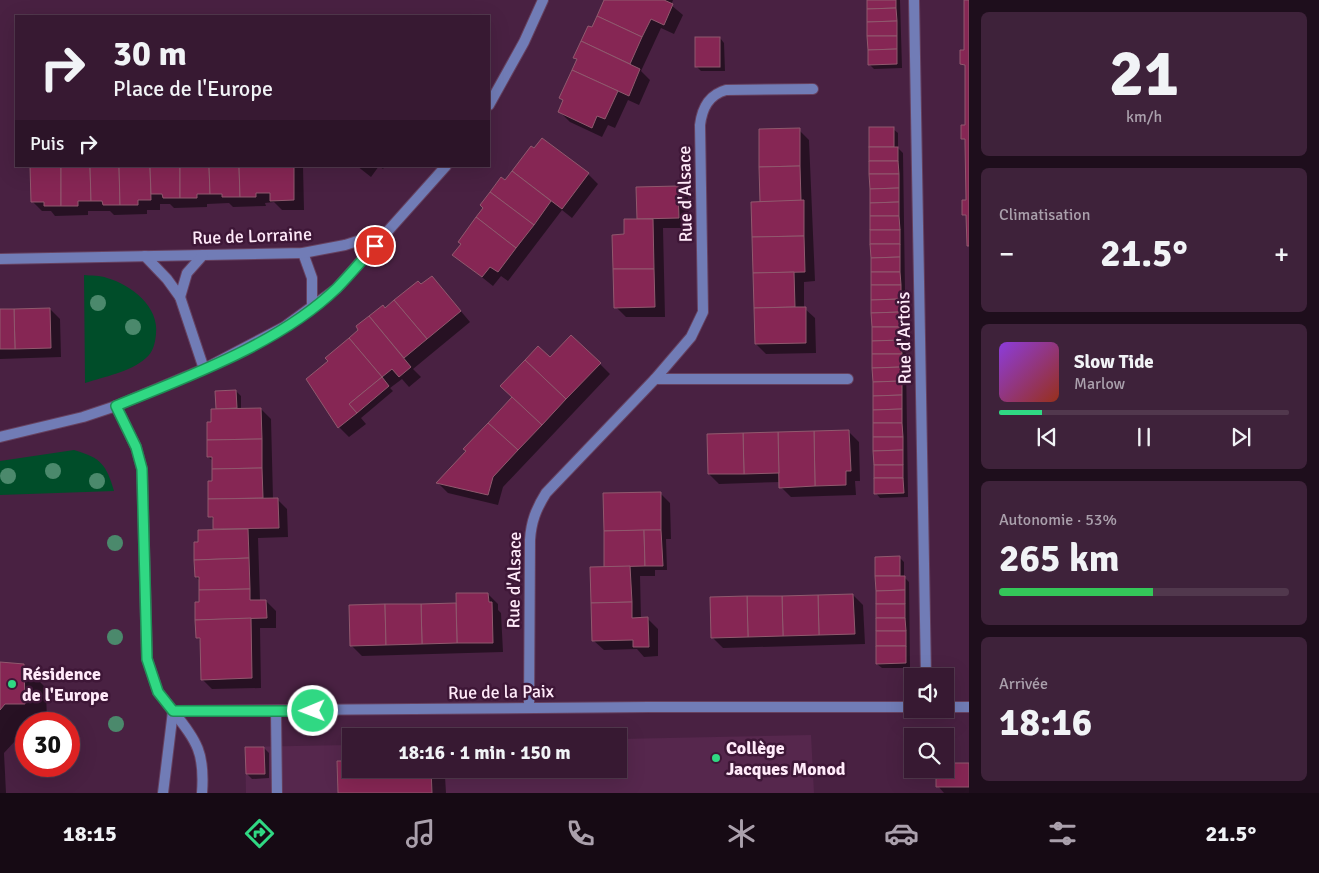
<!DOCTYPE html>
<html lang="fr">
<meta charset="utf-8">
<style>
body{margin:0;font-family:Signika,sans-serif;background:#3e223a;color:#f1f3f6;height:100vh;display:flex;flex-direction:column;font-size:19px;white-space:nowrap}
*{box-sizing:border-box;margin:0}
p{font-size:16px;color:#aaa0ac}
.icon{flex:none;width:28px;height:28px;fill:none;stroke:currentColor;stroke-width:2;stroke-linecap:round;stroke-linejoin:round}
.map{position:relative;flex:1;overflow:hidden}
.details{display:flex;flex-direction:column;gap:12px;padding:12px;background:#1e0e1c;width:350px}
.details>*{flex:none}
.banner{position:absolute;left:15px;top:15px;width:475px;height:152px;border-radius:0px;box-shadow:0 5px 20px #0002,0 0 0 1px #51384d;background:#371932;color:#f1f3f6;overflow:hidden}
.controls{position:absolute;left:904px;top:668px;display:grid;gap:10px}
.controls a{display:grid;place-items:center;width:50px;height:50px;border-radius:0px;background:#371932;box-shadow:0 5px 20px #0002,0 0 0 1px #51384d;font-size:25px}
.speed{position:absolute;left:15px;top:712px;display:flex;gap:10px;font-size:25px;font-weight:700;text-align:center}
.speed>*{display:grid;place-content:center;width:65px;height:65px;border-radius:50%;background:#371932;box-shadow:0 5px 20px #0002,0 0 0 1px #51384d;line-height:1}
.speed .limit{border:8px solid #d22;background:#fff;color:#111}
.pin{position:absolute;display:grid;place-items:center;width:42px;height:42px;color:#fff;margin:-21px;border:2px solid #fff;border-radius:50%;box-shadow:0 1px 5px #0007}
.me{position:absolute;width:55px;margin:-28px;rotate:269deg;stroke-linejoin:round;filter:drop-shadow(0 0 4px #0008)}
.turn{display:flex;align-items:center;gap:18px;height:105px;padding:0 15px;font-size:22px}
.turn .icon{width:65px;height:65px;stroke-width:2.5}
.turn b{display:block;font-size:35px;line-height:42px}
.then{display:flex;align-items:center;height:48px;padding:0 15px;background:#0003;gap:10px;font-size:19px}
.big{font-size:38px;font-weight:700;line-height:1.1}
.details .widget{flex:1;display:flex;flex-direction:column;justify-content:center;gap:8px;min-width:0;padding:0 18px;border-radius:8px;background:#3e223a}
.details .dial{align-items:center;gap:0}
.dial b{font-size:65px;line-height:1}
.song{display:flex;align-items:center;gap:15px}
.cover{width:60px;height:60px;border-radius:8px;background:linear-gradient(135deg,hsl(270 70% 55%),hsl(10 70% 35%))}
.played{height:5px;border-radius:2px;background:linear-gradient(90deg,#30d883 15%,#51384d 15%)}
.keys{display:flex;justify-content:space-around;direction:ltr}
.heat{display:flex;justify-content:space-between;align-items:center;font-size:28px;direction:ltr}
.charge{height:8px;border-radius:4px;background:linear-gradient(90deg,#34c759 53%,#51384d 0)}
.trip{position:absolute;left:342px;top:728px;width:285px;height:50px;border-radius:0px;background:#371932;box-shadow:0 5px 20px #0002,0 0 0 1px #51384d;font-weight:700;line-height:50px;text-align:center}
.dock{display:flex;height:80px;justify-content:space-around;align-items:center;background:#160a14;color:#aaa0ac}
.dock .icon{width:35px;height:35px}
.dock .current{color:#30d883}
.dock b{font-size:22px;color:#f1f3f6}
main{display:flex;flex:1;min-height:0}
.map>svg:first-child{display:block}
.built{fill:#56274d}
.green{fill:#004d29}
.shadow{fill:#0007}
.building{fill:#862654;stroke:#90596e}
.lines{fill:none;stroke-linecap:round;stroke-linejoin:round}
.lane-casing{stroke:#66415f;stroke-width:12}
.street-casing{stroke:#66415f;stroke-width:12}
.lane{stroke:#717cb6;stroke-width:10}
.street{stroke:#717cb6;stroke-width:10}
.tree{fill:#4b896c}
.route-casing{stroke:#1f8c55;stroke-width:12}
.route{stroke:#30d883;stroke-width:9}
.poi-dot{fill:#30d883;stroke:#3e1737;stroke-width:2}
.labels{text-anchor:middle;stroke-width:5;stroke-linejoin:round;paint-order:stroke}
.street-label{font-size:18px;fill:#ffeaf9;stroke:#3e1737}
.poi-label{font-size:18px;font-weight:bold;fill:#ffeaf9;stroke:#3e1737;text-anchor:start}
</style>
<main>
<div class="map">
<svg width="969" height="793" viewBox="0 0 969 793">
<rect width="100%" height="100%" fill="#492142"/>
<path class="built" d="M811,735L814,793H246L245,747L351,745V769H619V739Z"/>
<g class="green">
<path d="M84,275C91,276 100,275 107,278C132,285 159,307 156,334C155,344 153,352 146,358C131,372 103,377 85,383Z"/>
<path d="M74,450C101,458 106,464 114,491L0,495V461Z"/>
</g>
<g class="shadow">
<path d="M606,0H673L671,5L683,15L674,34L661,28L641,71L650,80L639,105L628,100L615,128L608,125L602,137L570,122L560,112L564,101L561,98L578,60L575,57L589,27L592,29Z"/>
<path d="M868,0H900L902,68L874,69L869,64Z"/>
<path d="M720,38L724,43L725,71H701L696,66Z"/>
<path d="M893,129L898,133V148L903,153L908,497L880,498L876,493Z"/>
<path d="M799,130L809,140L815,281L804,282V308L815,318L816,353L766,354L756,344L761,203Z"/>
<path d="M531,147L588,174L598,184L572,218L562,210L508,281L501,276L493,286L454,255Z"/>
<path d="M31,166H303L304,210H282L274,202L265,203L266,206L233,207L229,203L207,204V207L174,208L170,204H160V210H147V214L114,215L110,211H88V215L55,216L51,211H42L32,201Z"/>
<path d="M357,166H385L383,169L379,166L371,177Z"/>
<path d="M677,187L688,197L689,228H663L665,317H626L616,307L625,236L638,220V188Z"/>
<path d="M432,277L470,322L413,369L421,377L409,387L402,379L390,388L393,391L361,418L366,424L349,437L339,427L330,361L360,330L357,327L383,307L385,309Z"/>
<path d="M50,309L60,319L61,357L0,359V310Z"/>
<path d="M550,359L600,364L610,374L503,487L498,505L448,493L438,483Z"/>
<path d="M236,391L241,396V410L261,409L271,419L273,499H277L287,509L288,537L258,538L260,601H266L276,611V628H260L261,688L212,689L202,679L201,641L197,637L200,581L196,577L199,543L215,530L214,521L210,516L209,482H213V461L208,457L212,423L219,410L217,408Z"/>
<path d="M849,432L859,442L860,481H855L856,495L791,497L781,487V482L719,484L709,474Z"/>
<path d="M660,493L670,503L671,539H666L667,570H655V576H640L641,619H648L658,629V656L644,657L637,649L604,650L593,640L606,568Z"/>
<path d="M899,557L904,562V577L909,582L910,668H882L877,664Z"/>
<path d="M488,594L498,604V610L501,613L503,652L362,656L352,646L351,606L457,604Z"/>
<path d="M853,595L863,605L865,644L723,648L713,638Z"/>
<path d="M0,664L23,665L46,688L47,724H26V729L4,753L6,793H0Z"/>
<path d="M264,748L269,753V778L252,779L247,774Z"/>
<path d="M351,762V769H438L445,776L446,793H339V763Z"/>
<path d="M945,764H969V793H944L938,786V769H945Z"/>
</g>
<g class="building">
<path d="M604,0H664L673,4L664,25L651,19L642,37L597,16Z"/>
<path d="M867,0H896V8L867,9Z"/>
<path d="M964,0H969V246H967L966,215H962V200H966L965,143V139H961V125H965V65L960,64V50H964Z"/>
<path d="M896,8L897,21L867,22V9Z"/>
<path d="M597,16L642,37L630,64L581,41L588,26L592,27Z"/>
<path d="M897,21V36H867V22Z"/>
<path d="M867,36H897V49L868,50Z"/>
<rect x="695" y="37" width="25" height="30"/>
<path d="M581,41L640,69L629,96L572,70L577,59L573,58Z"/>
<path d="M897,49V64L868,65V50Z"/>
<path d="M572,70L618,91L605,119L597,116L592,128L558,112L563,100L559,98Z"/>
<rect x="869" y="127" width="25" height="20"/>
<path d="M800,128V166L759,167V129Z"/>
<path d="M542,138L589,173L562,209L512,171L531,146L534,148Z"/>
<rect x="869" y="147" width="29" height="14"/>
<path d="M869,161H898L899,174H869Z"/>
<path d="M30,166H61V206H44V202H31Z"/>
<path d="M61,166H90L91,201H78V206H61Z"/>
<path d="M90,166H119L120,205H103L102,201H91Z"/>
<path d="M119,166H150L151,200H138V205H120Z"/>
<path d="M150,166H180V198H163L162,194H151Z"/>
<path d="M180,166H209L210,194H197V198H180Z"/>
<path d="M209,166H239L240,197H222V194H210Z"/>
<path d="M239,166H294V200L270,201V193H256V197H240Z"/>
<path d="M800,166L801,201L760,202L759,167Z"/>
<path d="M512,171L551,201L534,225L490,192L501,177L505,180Z"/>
<path d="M869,174H899V188L870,189Z"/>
<path d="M678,186L679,218L637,219L636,187Z"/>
<path d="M899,188V202L870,203V189Z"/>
<path d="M490,192L534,225L516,248L476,217L483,208L480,205Z"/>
<path d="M804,200V236L752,237L751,202Z"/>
<path d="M899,202V216H870V203Z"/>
<path d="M870,216H899L900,230H870Z"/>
<path d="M476,217L516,248L498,272L490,267L482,277L452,255L461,244L458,242Z"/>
<path d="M624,219H653L654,269H613L612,235L624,234Z"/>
<rect x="870" y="230" width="30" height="14"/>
<path d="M804,236L805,272L753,273L752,237Z"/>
<path d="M870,244H900V257L871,258Z"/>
<path d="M900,257V272H871V258Z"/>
<path d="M613,269H654L655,307L614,308Z"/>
<path d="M794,272L795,307L754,308L753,273Z"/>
<path d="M871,272H900L901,285H871Z"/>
<path d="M432,276L461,311L427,339L394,300L418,281L421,284Z"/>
<path d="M871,285H901V299L871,300Z"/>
<path d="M901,299V312L871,313V300Z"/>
<path d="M394,300L427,339L404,358L369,316L383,305L385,308Z"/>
<path d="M795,307H806V343L755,344L754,308Z"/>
<path d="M50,308L51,348L15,349L14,309Z"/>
<path d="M0,309H14L15,349H0Z"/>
<path d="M901,312V327H872L871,313Z"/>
<path d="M369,316L411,367L399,377L392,369L382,377L349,338L358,330L356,326Z"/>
<path d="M872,327H901V340L872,341Z"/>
<path d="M571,335L601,363L566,399L525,360L538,346L550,357Z"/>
<path d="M349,338L382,377L349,404L357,413L338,428L306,379L328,361L325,358Z"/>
<path d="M901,340L902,354H872V341Z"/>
<path d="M872,354H902V367L872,368Z"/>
<path d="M525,360L566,399L542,425L500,386Z"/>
<path d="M902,367V381L873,382L872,368Z"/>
<path d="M382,377L389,386L357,413L349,404Z"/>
<path d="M902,381V395L873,396V382Z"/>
<path d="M236,390L237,408L216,409L215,391Z"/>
<path d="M902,395V409L873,410V396Z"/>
<path d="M512,397L542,425L518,450L488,423Z"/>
<path d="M261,408L262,439L207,440V422H211V409Z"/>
<path d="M902,409V423H873V410Z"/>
<path d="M488,423L518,450L493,477L488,495L436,483L466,451L463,449Z"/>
<path d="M873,423H902L903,437H873Z"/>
<path d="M849,430L851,471H846V485L815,486L814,431Z"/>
<path d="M814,431L815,486L779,488L778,432Z"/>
<path d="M778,432L779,473L744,474L743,433Z"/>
<path d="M743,433L744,474H708L707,434Z"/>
<path d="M873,437H903V450L873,451Z"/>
<path d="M262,439V468L212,469V457H207V440Z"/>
<path d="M903,450V465H874L873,451Z"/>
<rect x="874" y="465" width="29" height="13"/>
<path d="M262,468L263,498L208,499V481H212V469Z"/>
<path d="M874,478H903L904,493L874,494Z"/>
<path d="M661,492V530L604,531L603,493Z"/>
<path d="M278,498L279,528L213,529V517H208V499Z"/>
<path d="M248,529L249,558L194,560V542H198V530Z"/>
<path d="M644,530L645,566L604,567V531Z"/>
<path d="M644,530H661L663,566H645Z"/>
<path d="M900,556V576H875V557Z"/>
<path d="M249,558L250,589L199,590V577H195L194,560Z"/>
<path d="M630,566L632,602L591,603L590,567Z"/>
<path d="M875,576H905V590L876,591Z"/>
<path d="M250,589V600H266L267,618L195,620V602H199V590Z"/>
<path d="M905,590V604H876V591Z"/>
<path d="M456,593H488L489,602H492L493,643H457Z"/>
<path d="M853,594L855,634L819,635L818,595Z"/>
<path d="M818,595L819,635L783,636L782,596Z"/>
<path d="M747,596H782L783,636L748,637Z"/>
<path d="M747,596L748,637L711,638L710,597Z"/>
<path d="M632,602V618L648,617L649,647H633V640L592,641L591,603Z"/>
<path d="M456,603L457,643L422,644L421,604Z"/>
<path d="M385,604L386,645L350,646L349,605Z"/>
<path d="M385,604H421L422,644L386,645Z"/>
<rect x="876" y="604" width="29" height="14"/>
<path d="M251,618L252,678L201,680L200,638H196L195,620Z"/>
<path d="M876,618H905L906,631H876Z"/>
<rect x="876" y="631" width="30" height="15"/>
<path d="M876,646H906V663L876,664Z"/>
<path d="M0,662L24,664L25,704H5L0,710Z"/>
<path d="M245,747H264L265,774H246Z"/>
<path d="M337,761H351V769H431L432,793H338Z"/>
<path d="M945,763H969V787H936V769H945Z"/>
</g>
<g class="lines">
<defs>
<g id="lane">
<path d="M303,253L312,278V308"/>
<path d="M655,379H848"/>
<path d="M173,711C197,742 205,752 202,793"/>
<path d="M276,712L277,793"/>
</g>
<g id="street">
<path d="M914,0L926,676"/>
<path d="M489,105L524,42L543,0"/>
<path d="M145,256L167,279L180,297L204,369"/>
<path d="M0,259L303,253L345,245L386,232"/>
<path d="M180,297L187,273L203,255"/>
<path d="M116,406L136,447L142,469L147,659L158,692L173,711"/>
<path d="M0,437L83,417L116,406L204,369L284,327L336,289L446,166"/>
<path d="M945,707H969"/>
<path d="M529,708L530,540C531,522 536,509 546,493L655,379L691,337L703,312L700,125C702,109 708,95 726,90L813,89"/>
<path d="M173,711L649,707H912"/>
<path d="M163,793L173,711"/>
</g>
</defs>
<use href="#lane" class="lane-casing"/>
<use href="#street" class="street-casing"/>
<use href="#lane" class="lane"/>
<use href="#street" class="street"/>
</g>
<g class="tree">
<circle cx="98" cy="303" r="8"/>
<circle cx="133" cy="327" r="8"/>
<circle cx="53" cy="471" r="8"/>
<circle cx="8" cy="476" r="8"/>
<circle cx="97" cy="481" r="8"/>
<circle cx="115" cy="543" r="8"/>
<circle cx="115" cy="637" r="8"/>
<circle cx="116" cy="724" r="8"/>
</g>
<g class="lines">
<defs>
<path id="route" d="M313,711H173L158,692L147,659L142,469L136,447L116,406C189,376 279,344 337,288C350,275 362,260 375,246"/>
</defs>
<use href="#route" class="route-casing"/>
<use href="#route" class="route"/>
</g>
<g class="poi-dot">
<circle cx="12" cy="684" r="5"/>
<circle cx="716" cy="758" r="5"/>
</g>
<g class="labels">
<g class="street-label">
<text transform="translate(685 194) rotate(-91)" y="6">Rue d'Alsace</text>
<text transform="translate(252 236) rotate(-2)" y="6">Rue de Lorraine</text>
<text transform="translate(904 338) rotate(-91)" y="6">Rue d'Artois</text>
<text transform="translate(514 580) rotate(-89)" y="6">Rue d'Alsace</text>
<text transform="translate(501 692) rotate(-1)" y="6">Rue de la Paix</text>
</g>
<g class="poi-label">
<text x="22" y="680">Résidence<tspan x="22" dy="21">de l'Europe</tspan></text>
<text x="726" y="754">Collège<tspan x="726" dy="21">Jacques Monod</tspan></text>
</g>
</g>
</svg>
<div class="controls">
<a><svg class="icon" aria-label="sound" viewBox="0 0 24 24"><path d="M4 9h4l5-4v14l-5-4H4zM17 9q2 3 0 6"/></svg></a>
<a><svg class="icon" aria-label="search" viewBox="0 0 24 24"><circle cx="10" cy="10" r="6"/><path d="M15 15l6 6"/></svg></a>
</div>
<div class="speed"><div class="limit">30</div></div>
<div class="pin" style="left:375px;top:246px;background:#d93025"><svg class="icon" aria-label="arrive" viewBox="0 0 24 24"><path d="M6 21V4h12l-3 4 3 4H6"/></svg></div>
<svg class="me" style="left:313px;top:711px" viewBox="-20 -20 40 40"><circle r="17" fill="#30d883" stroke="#fff" stroke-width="3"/><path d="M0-11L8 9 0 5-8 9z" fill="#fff"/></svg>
<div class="trip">18:16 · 1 min · 150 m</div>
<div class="banner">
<div class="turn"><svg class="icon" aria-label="right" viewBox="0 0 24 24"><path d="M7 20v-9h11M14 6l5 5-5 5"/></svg><div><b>30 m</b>Place de l'Europe</div></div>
<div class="then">Puis<svg class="icon" aria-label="right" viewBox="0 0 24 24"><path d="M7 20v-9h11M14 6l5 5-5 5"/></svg></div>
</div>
</div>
<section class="details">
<div class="widget dial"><b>21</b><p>km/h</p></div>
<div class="widget"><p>Climatisation</p>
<div class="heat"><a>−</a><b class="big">21.5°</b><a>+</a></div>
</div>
<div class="widget">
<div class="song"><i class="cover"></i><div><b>Slow Tide</b><p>Marlow</p></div></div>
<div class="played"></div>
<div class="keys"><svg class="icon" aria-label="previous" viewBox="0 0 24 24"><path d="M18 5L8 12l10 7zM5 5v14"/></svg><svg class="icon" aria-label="pause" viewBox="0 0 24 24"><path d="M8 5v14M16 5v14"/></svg><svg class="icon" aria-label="next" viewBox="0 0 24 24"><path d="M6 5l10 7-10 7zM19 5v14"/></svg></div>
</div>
<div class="widget"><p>Autonomie · 53%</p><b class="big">265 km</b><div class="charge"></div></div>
<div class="widget"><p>Arrivée</p><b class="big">18:16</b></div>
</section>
</main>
<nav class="dock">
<b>18:15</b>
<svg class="icon current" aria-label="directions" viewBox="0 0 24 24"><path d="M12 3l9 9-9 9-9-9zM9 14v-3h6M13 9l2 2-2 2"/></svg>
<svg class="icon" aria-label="music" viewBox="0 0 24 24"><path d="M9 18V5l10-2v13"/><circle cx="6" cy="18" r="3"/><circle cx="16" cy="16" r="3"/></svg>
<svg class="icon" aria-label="phone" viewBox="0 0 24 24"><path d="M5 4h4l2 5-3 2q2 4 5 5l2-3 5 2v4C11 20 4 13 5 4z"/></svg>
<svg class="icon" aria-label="climate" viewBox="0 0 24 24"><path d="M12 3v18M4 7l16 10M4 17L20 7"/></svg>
<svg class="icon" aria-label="car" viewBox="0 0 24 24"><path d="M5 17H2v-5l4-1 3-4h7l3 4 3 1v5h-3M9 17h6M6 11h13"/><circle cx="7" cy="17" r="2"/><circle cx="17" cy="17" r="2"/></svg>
<svg class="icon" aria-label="filters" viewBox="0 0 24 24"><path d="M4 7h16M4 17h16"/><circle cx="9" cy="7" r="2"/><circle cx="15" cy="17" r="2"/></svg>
<b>21.5°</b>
</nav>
